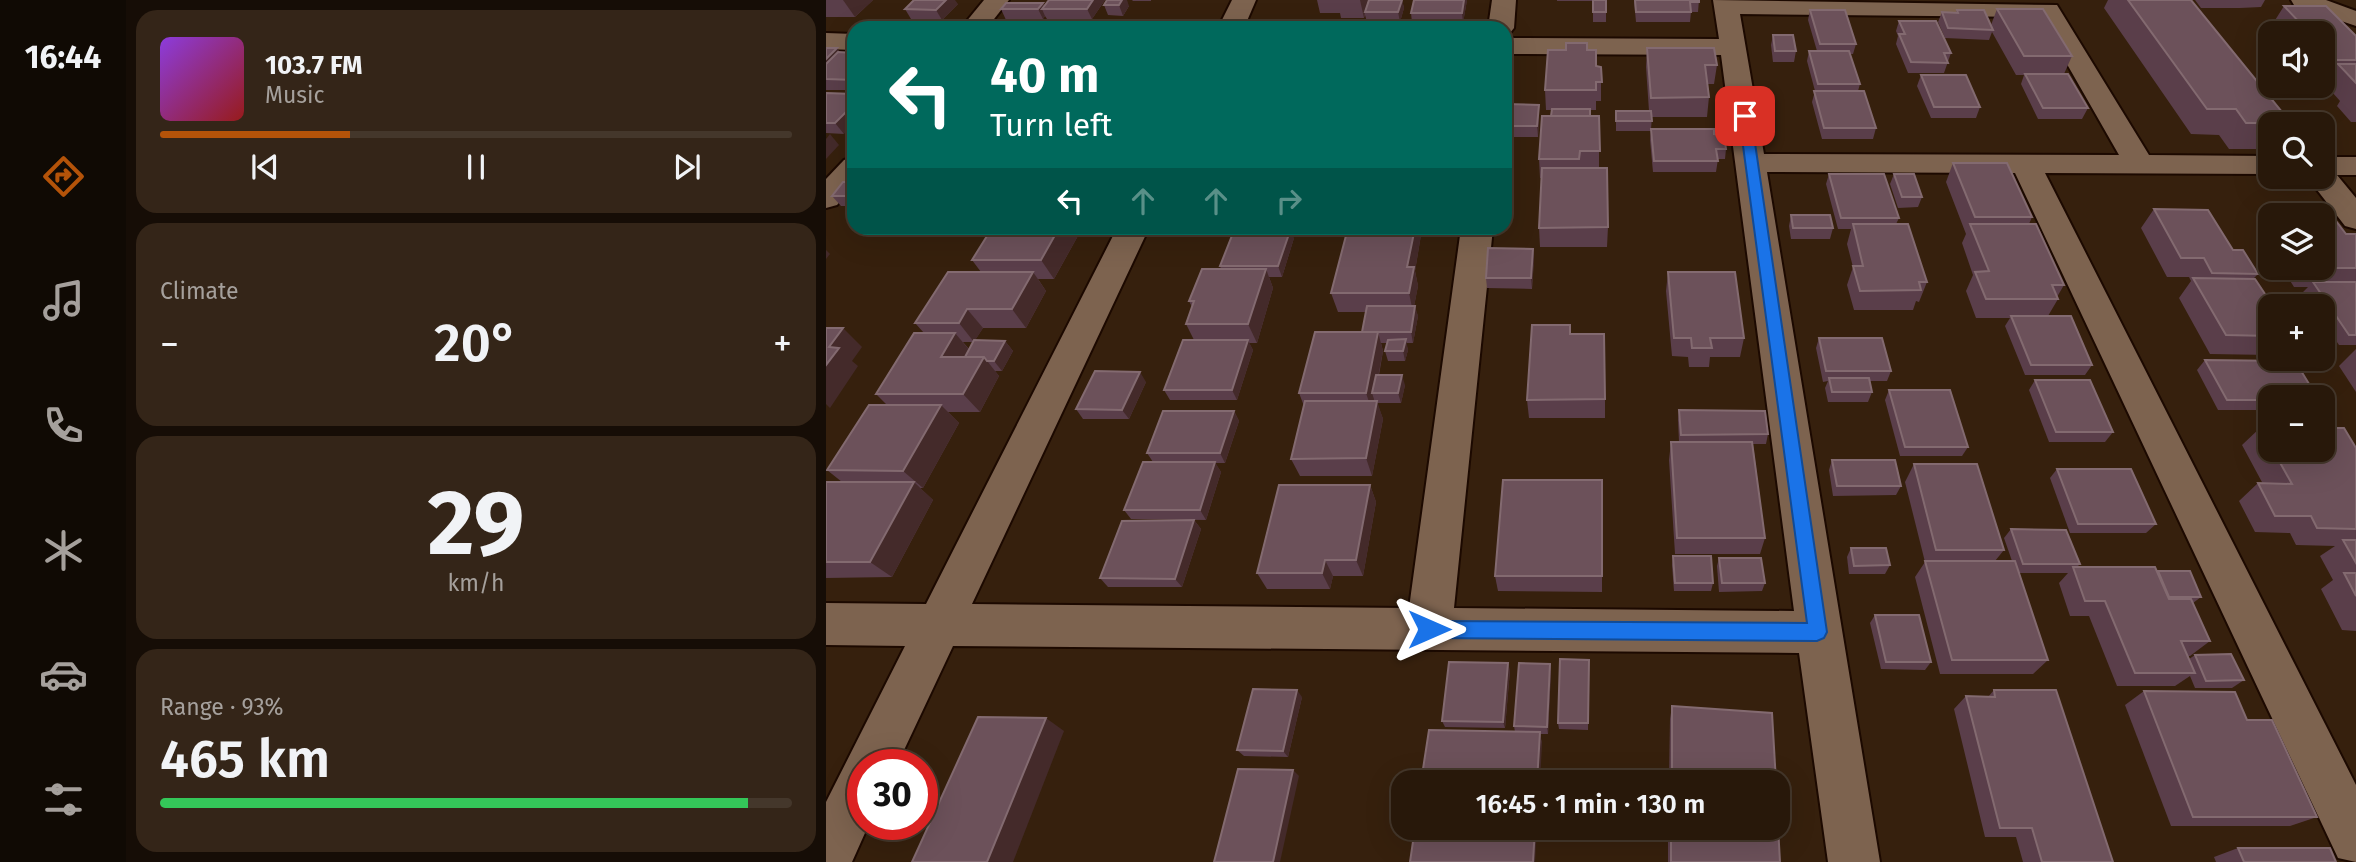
<!DOCTYPE html>
<meta charset="utf-8">
<style>
body{margin:0;font-family:"Fira Sans",sans-serif;background:#342518;color:#f1f3f6;height:100vh;display:flex;flex-direction:column;font-size:26px;white-space:nowrap}
*{box-sizing:border-box;margin:0}
p{font-size:23px;color:#a5a09c}
.icon{flex:none;width:38px;height:38px;fill:none;stroke:currentColor;stroke-width:2;stroke-linecap:round;stroke-linejoin:round}
.map{position:relative;flex:1;overflow:hidden}
.panel{display:flex;flex-direction:column;gap:10px;padding:10px;background:#160d06;width:700px}
.panel>*{flex:none}
.top-card{position:absolute;left:21px;top:21px;width:665px;height:214px;border-radius:21px;box-shadow:0 7px 28px #0002,0 0 0 2px #44372b;background:#00695c;color:#fff;overflow:hidden}
.buttons{position:absolute;left:1432px;top:21px;display:grid;gap:14px}
.buttons a{display:grid;place-items:center;width:77px;height:77px;border-radius:14px;background:#28180a;box-shadow:0 7px 28px #0002,0 0 0 2px #44372b;font-size:35px}
.speed{position:absolute;left:21px;top:749px;display:flex;gap:14px;font-size:35px;font-weight:700;text-align:center}
.speed>*{display:grid;place-content:center;width:91px;height:91px;border-radius:50%;background:#28180a;box-shadow:0 7px 28px #0002,0 0 0 2px #44372b;line-height:1}
.speed .limit{border:10px solid #d22;background:#fff;color:#111}
.pin{position:absolute;display:grid;place-items:center;width:60px;height:60px;color:#fff;margin:-30px;border-radius:14px;box-shadow:0 4px 10px #0006}
.me{position:absolute;width:77px;margin:-38px;rotate:90deg;stroke-linejoin:round;filter:drop-shadow(0 0 5px #0008)}
.turn{display:flex;align-items:center;gap:24px;height:147px;padding:0 28px;font-size:32px}
.turn .icon{width:91px;height:91px;stroke-width:2.5}
.turn b{display:block;font-size:49px;line-height:60px}
.lanes{display:flex;align-items:center;height:66px;padding:0 28px;background:#0003;justify-content:center;gap:35px;direction:ltr}
.lanes .off{opacity:.35}
.big{font-size:52px;font-weight:600;line-height:1.1}
.panel .card{flex:1;display:flex;flex-direction:column;justify-content:center;gap:10px;min-width:0;padding:0 24px;border-radius:21px;background:#342518}
.panel .dial{align-items:center;gap:0}
.dial b{font-size:91px;line-height:1}
.song{display:flex;align-items:center;gap:21px}
.cover{width:84px;height:84px;border-radius:10px;background:linear-gradient(135deg,hsl(270 70% 55%),hsl(0 70% 35%))}
.played{height:7px;border-radius:4px;background:linear-gradient(90deg,#b45309 30%,#44372b 30%)}
.keys{display:flex;justify-content:space-around;direction:ltr}
.heat{display:flex;justify-content:space-between;align-items:center;font-size:38px;direction:ltr}
.charge{height:10px;border-radius:5px;background:linear-gradient(90deg,#34c759 93%,#44372b 0)}
.trip{position:absolute;left:565px;top:770px;width:399px;height:70px;border-radius:21px;background:#28180a;box-shadow:0 7px 28px #0002,0 0 0 2px #44372b;font-weight:600;line-height:70px;text-align:center}
main{display:flex;flex:1;min-height:0}
.tab-bar{display:flex;flex-direction:column;width:126px;justify-content:space-around;align-items:center;background:#100a04;color:#a5a09c}
.tab-bar .icon{width:49px;height:49px}
.tab-bar .active{color:#b45309}
.tab-bar b{font-size:32px;color:#f1f3f6}
.map>svg:first-child{display:block}
.lines{fill:none;stroke-linecap:round;stroke-linejoin:round}
.minor-casing{stroke:#1c0900;stroke-width:4}
.minor{fill:#7d634f;fill-rule:evenodd}
.wall{fill:#5a3e4a;fill-rule:evenodd}
.shaded-wall{fill:#442a2a}
.building{fill:#6c515a;stroke:#836a70;stroke-width:2}
.route{fill:#1a73e8;stroke:#114b97;stroke-width:2}
</style>
<main>
<nav class="tab-bar">
<b>16:44</b>
<svg class="icon active" aria-label="directions" viewBox="0 0 24 24"><path d="M12 3l9 9-9 9-9-9zM9 14v-3h6M13 9l2 2-2 2"/></svg>
<svg class="icon" aria-label="music" viewBox="0 0 24 24"><path d="M9 18V5l10-2v13"/><circle cx="6" cy="18" r="3"/><circle cx="16" cy="16" r="3"/></svg>
<svg class="icon" aria-label="phone" viewBox="0 0 24 24"><path d="M5 4h4l2 5-3 2q2 4 5 5l2-3 5 2v4C11 20 4 13 5 4z"/></svg>
<svg class="icon" aria-label="climate" viewBox="0 0 24 24"><path d="M12 3v18M4 7l16 10M4 17L20 7"/></svg>
<svg class="icon" aria-label="car" viewBox="0 0 24 24"><path d="M5 17H2v-5l4-1 3-4h7l3 4 3 1v5h-3M9 17h6M6 11h13"/><circle cx="7" cy="17" r="2"/><circle cx="17" cy="17" r="2"/></svg>
<svg class="icon" aria-label="filters" viewBox="0 0 24 24"><path d="M4 7h16M4 17h16"/><circle cx="9" cy="7" r="2"/><circle cx="15" cy="17" r="2"/></svg>
</nav>
<section class="panel">
<div class="card">
<div class="song"><i class="cover"></i><div><b>103.7 FM</b><p>Music</p></div></div>
<div class="played"></div>
<div class="keys"><svg class="icon" aria-label="previous" viewBox="0 0 24 24"><path d="M18 5L8 12l10 7zM5 5v14"/></svg><svg class="icon" aria-label="pause" viewBox="0 0 24 24"><path d="M8 5v14M16 5v14"/></svg><svg class="icon" aria-label="next" viewBox="0 0 24 24"><path d="M6 5l10 7-10 7zM19 5v14"/></svg></div>
</div>
<div class="card"><p>Climate</p>
<div class="heat"><a>−</a><b class="big">20°</b><a>+</a></div>
</div>
<div class="card dial"><b>29</b><p>km/h</p></div>
<div class="card"><p>Range · 93%</p><b class="big">465 km</b><div class="charge"></div></div>
</section>
<div class="map">
<svg width="1530" height="862" viewBox="0 0 1530 862">
<rect width="100%" height="100%" fill="#36200d"/>
<g class="lines">
<defs>
<g id="minor">
<path d="M158,0H183L161,28H135Z"/>
<path d="M406,0H430L418,28H392Z"/>
<path d="M666,0H690L688,28L684,33L679,35V28H662Z"/>
<path d="M887,0L1231,5L1323,155L1444,156V174L1219,173L1530,785V862L1512,858L1189,173L941,172L1054,862H1002L973,653L127,646L71,765H37V824H43L26,862H0V802L79,646L0,645V603L100,604L291,228H323L146,604L583,608L635,228H667L628,608L968,611L895,55L679,54V38L893,39ZM914,14L1214,17L1293,155L938,154Z"/>
<path d="M1465,0H1500L1530,11V26L1468,5Z"/>
<path d="M0,33L28,34V50L0,49Z"/>
<path d="M28,157V185L11,205L0,208V179L18,160Z"/>
<path d="M1496,157H1530V175H1511L1530,198V229L1519,226L1481,177H1496Z"/>
</g>
</defs>
<use href="#minor" class="minor-casing"/>
<use href="#minor" class="minor"/>
</g>
<g class="wall">
<path d="M0,0H47L29,17H0Z"/>
<path d="M279,0L266,19H221L219,16L217,19L180,20L175,9L217,3L218,6Z"/>
<path d="M306,0H325V1H307Z"/>
<path d="M491,0H576L578,8L574,22H541L539,15L538,18H515L514,13H494Z"/>
<path d="M641,0L637,23H586L585,13Z"/>
<path d="M731,0H780V22H767V1H731Z"/>
<path d="M808,0H873L872,12H865L864,22H810Z"/>
<path d="M1282,0H1365L1465,123L1444,124V149H1403L1393,135L1365,134L1278,8Z"/>
<path d="M1369,0H1439L1435,7L1414,8H1375Z"/>
<path d="M132,4L116,20L85,19L79,9Z"/>
<path d="M278,5L303,6L297,16L282,15Z"/>
<path d="M1458,6L1530,36V122H1525L1511,106L1514,101L1498,83L1501,79H1496V33H1454L1446,25Z"/>
<path d="M1171,9L1246,56L1238,74L1262,108L1256,119H1212L1195,84L1198,75H1190L1166,32L1163,40L1119,38L1112,22L1116,12H1130L1131,10L1165,25Z"/>
<path d="M984,10L1030,44L1027,54H1024L1034,84L1032,91L1050,128L1047,139H996L986,102L989,91L981,61L983,51H991L982,20Z"/>
<path d="M1073,21L1125,53L1118,73H1082L1070,44L1072,36L1070,31Z"/>
<path d="M947,35L970,51L968,62H947L945,45Z"/>
<path d="M0,48L14,53H28V90H0Z"/>
<path d="M821,48L891,65L888,84H881L883,97L881,117H826L825,129L888,134L900,149L899,159H892L890,172H827L824,140L825,131H790V111H823L820,67Z"/>
<path d="M761,50L770,66L775,67V101H770V110H764V116H773V168L782,227L781,247H714L713,228L716,178H714L713,159L725,116V110H720L719,90Z"/>
<path d="M1095,75L1154,107L1150,118H1105L1091,86Z"/>
<path d="M0,93L18,134L0,133Z"/>
<path d="M679,104L713,105V115L712,137H679Z"/>
<path d="M1127,163L1206,217L1203,224L1238,285L1231,297L1232,299L1222,316L1266,365L1259,375H1199L1179,326L1184,318H1150L1140,291L1147,275L1136,243L1140,234L1120,182Z"/>
<path d="M1003,174L1073,218L1070,224L1101,282L1093,302L1090,301L1087,310H1028L1021,285L1027,267L1021,244L1025,229H1012L1000,184Z"/>
<path d="M1068,174L1096,197L1092,207L1072,208L1064,184Z"/>
<path d="M28,182V206H15L6,196Z"/>
<path d="M1328,209L1407,250L1432,274L1427,279L1444,306V355L1384,354L1353,298L1365,281L1363,277H1341L1315,228Z"/>
<path d="M965,215L1007,228L1004,239H965L963,226Z"/>
<path d="M1444,232V250L1437,240Z"/>
<path d="M253,234L228,279H212L220,291L200,328H157L149,340L179,341L187,351L176,371H169L173,376L154,412H122L133,423L97,488H94L107,500L66,577L0,578V482H16L1,470L61,405L50,394L98,333L89,323L155,272L146,260ZM137,342H147L143,349Z"/>
<path d="M1520,234H1530V345H1513L1496,320V306H1487L1477,292L1482,287H1468L1456,268H1496Z"/>
<path d="M595,235L589,271L592,286L588,306L592,316L587,343H580L582,350L579,361H562L559,351L561,343H555L557,351L553,375L579,385L575,403H551L557,419L546,476H474L465,459L478,406L473,393L536,332L540,312H512L505,293Z"/>
<path d="M468,238L456,277H443L447,288L431,343H423L427,350L411,400H344L338,390L368,340L360,324L366,307L363,301L395,269L394,266Z"/>
<path d="M707,249L708,259L706,289L661,288L660,278Z"/>
<path d="M842,272L918,338L914,357H884L883,367H863L862,357L846,356L840,291Z"/>
<path d="M993,338L1065,371L1061,381H1044L1046,392L1042,402H1002L999,388L1002,381L997,382L990,348Z"/>
<path d="M1530,349V392L1513,366Z"/>
<path d="M1379,360L1444,397V410H1392L1371,370Z"/>
<path d="M1209,380L1287,432L1279,442H1223L1203,390Z"/>
<path d="M320,382L303,419H257L250,409Z"/>
<path d="M1063,390L1142,447L1136,456H1074L1059,400Z"/>
<path d="M779,399V418H703L701,400Z"/>
<path d="M853,410L942,434L940,444H927L939,538L934,554H849L843,460L845,442H853L852,420Z"/>
<path d="M408,411L413,421L399,463H389L395,472L380,520L305,519L298,510L327,462L321,453Z"/>
<path d="M1435,427H1444V450H1496L1530,448V631L1516,630L1495,589L1507,580L1494,556L1509,546L1470,545L1464,533L1429,532L1413,501L1432,483L1437,484L1416,445Z"/>
<path d="M1006,460L1075,486L1070,495L1007,496L1003,470Z"/>
<path d="M1088,464L1178,550L1169,561H1186L1178,538L1185,529L1254,564L1251,567L1331,572L1375,597L1367,603L1384,641L1364,656H1362L1363,659L1369,655L1418,680L1406,688H1369L1364,676L1349,686H1291L1263,616H1244L1233,583L1242,573H1193L1222,660L1207,674H1114L1089,577L1099,562L1079,482Z"/>
<path d="M1231,469L1330,524L1320,533H1244L1224,478Z"/>
<path d="M776,480V592L672,591L669,576Z"/>
<path d="M544,485L550,502L537,576H507L504,589H441L431,573Z"/>
<path d="M368,520L375,529L356,587H282L274,578Z"/>
<path d="M1025,548L1064,565L1059,574H1023L1021,557Z"/>
<path d="M847,556L887,583L885,591H848L846,565Z"/>
<path d="M893,558L939,583L936,591L893,592L891,566Z"/>
<path d="M1049,615L1105,662L1099,670L1055,669L1044,623Z"/>
<path d="M763,660L762,730L733,729L732,723Z"/>
<path d="M724,664L725,671L722,734H714L716,744L689,732L688,726Z"/>
<path d="M684,670L679,728L619,727L616,721Z"/>
<path d="M1168,690L1287,862H1197L1190,837H1159L1128,709L1140,696L1162,697Z"/>
<path d="M1318,691L1421,720L1491,817L1464,826H1345L1299,705Z"/>
<path d="M476,697L462,757L418,756L411,750Z"/>
<path d="M846,706L950,782H843L844,719Z"/>
<path d="M842,828H952L954,862H842Z"/>
<path d="M1412,848L1510,862H1390L1388,857Z"/>
</g>
<g class="shaded-wall">
<path d="M17,0H47L29,17Z"/>
<path d="M120,0H129L132,4L116,20L110,10Z"/>
<path d="M267,0H279L266,19L261,9Z"/>
<path d="M296,0H301L303,6L297,16L293,5Z"/>
<path d="M534,0H544L539,12L538,18Z"/>
<path d="M576,0L578,8L574,22L572,12Z"/>
<path d="M638,0H641L637,23L636,13Z"/>
<path d="M217,3L220,9H216L219,16L217,19L212,9Z"/>
<path d="M11,48L19,58L0,73V59Z"/>
<path d="M28,104V123L18,134L9,123Z"/>
<path d="M713,105V115L712,137L711,126Z"/>
<path d="M4,134L13,145L0,159V139Z"/>
<path d="M233,228H249L253,234L228,279L215,260Z"/>
<path d="M465,228L468,238L456,277L452,266Z"/>
<path d="M589,228H594L595,235L589,271L592,286L587,312L583,293L581,267Z"/>
<path d="M707,249L708,259L706,289L705,278Z"/>
<path d="M0,250L4,254L0,259Z"/>
<path d="M440,269L447,288L431,343L422,324Z"/>
<path d="M207,272L220,291L200,328L186,309Z"/>
<path d="M589,306L592,316L587,343L585,332Z"/>
<path d="M141,309L157,328L148,342L133,323Z"/>
<path d="M17,328L36,347L26,361L32,366L4,408L0,404V365L3,347Z"/>
<path d="M552,332L557,351L549,393H546L548,399L546,411L540,393Z"/>
<path d="M129,333L145,352L140,361L115,357Z"/>
<path d="M580,339L582,350L579,361L577,351Z"/>
<path d="M422,340L427,350L411,400L406,390Z"/>
<path d="M179,341L187,351L176,371L168,361Z"/>
<path d="M158,357L173,376L154,412L137,394Z"/>
<path d="M314,372L320,382L303,419L296,410Z"/>
<path d="M576,375L579,385L575,403L572,393Z"/>
<path d="M551,401L557,419L546,476L540,458Z"/>
<path d="M115,405L133,423L97,488L77,471Z"/>
<path d="M408,411L413,421L399,463L394,453Z"/>
<path d="M389,462L395,472L380,520L374,510Z"/>
<path d="M88,482L107,500L66,577L44,562Z"/>
<path d="M544,485L550,502L537,576L530,560Z"/>
<path d="M368,520L375,529L356,587L349,579Z"/>
<path d="M499,560L507,576L504,589L496,573Z"/>
<path d="M682,663L684,670L679,728L677,722Z"/>
<path d="M724,664L725,671L722,734L721,727Z"/>
<path d="M471,690L476,697L462,757L457,751Z"/>
<path d="M220,718L238,731L187,862H161Z"/>
<path d="M714,732L716,744L714,782H711Z"/>
<path d="M467,770L473,776L454,862H447Z"/>
<path d="M709,828H711L709,862H707Z"/>
</g>
<g class="building">
<path d="M88,0H120L110,10L79,9Z"/>
<path d="M223,0H267L261,9H216Z"/>
<path d="M281,0H296L293,5H278Z"/>
<path d="M543,0H576L572,12H539Z"/>
<path d="M588,0H638L636,13H585Z"/>
<rect x="767" y="0" width="13" height="12"/>
<path d="M809,0H873V2H864L865,12H810Z"/>
<path d="M1302,0H1365L1465,123H1420L1410,109H1381Z"/>
<path d="M180,3H217L212,9H175Z"/>
<path d="M1458,6H1500L1530,36V60H1508L1496,46V33H1476L1470,26H1477Z"/>
<path d="M1171,9H1217L1246,56H1198Z"/>
<path d="M984,10H1019L1030,44H994Z"/>
<path d="M1131,10H1158L1167,30L1122,28L1116,12L1132,13Z"/>
<path d="M1073,21H1110L1125,53H1118L1122,63L1085,62L1073,34H1079Z"/>
<path d="M947,35H967L970,51H949Z"/>
<path d="M740,43H761V50H770V66L775,67L776,82H770V90H719L722,50H740Z"/>
<path d="M0,48H11L0,59Z"/>
<path d="M821,48H888L891,65H879L883,97L825,98Z"/>
<path d="M983,51H1023L1034,84H992Z"/>
<path d="M12,52L28,53V80L0,79V64Z"/>
<path d="M1512,64H1530V83Z"/>
<path d="M1199,74H1242L1262,108H1217Z"/>
<path d="M1095,75H1140L1154,107H1108Z"/>
<path d="M988,91H1038L1050,128H998Z"/>
<path d="M0,93L28,94V104L9,123H0Z"/>
<path d="M679,104L713,105L711,126H679Z"/>
<path d="M726,109H764V116H725Z"/>
<path d="M790,111H825L826,121H790Z"/>
<path d="M716,116H773L774,151H754L753,159H713Z"/>
<path d="M825,129H888V134L898,135L900,149H890L892,161H828Z"/>
<path d="M1127,163H1181L1206,217H1149Z"/>
<path d="M716,168H781L782,227L713,228Z"/>
<path d="M1003,174H1058L1073,218H1015Z"/>
<path d="M1068,174H1088L1096,197H1076Z"/>
<path d="M17,182H28V196H6Z"/>
<path d="M1328,209L1382,210L1407,250H1417L1432,274L1386,273L1378,258H1355Z"/>
<path d="M965,215H1004L1007,228H967Z"/>
<path d="M1496,221H1510L1520,234H1530V268H1496Z"/>
<path d="M1027,224H1082L1101,282H1093L1095,290L1034,291L1027,266H1037Z"/>
<path d="M1144,224H1210L1238,285H1226L1232,299H1160L1149,272L1163,271Z"/>
<path d="M166,228H233L215,260H146Z"/>
<path d="M409,228H465L452,266H394Z"/>
<path d="M522,228H589L581,267H588L583,293H505Z"/>
<path d="M662,248L707,249L705,278H660Z"/>
<path d="M376,269H440L422,324H360L368,301H363Z"/>
<path d="M122,272H207L186,309H141L133,323H89Z"/>
<path d="M842,272H909L918,338H884L886,348H866L865,338H848Z"/>
<path d="M1367,278L1429,279L1447,306H1444V336L1400,335Z"/>
<path d="M1487,282H1530V335H1523Z"/>
<path d="M541,306H589L585,332H536Z"/>
<path d="M1185,316H1245L1266,365H1205Z"/>
<path d="M706,325H744V334H778L779,399L701,400Z"/>
<path d="M0,328H17L3,347L13,348L0,365Z"/>
<path d="M489,332H552L540,393H473Z"/>
<path d="M88,333H129L115,357H158L137,394H50Z"/>
<path d="M993,338H1056L1065,371H1000Z"/>
<path d="M580,339L577,351H559L562,340Z"/>
<path d="M148,340L179,341L168,361H161L158,357H139Z"/>
<path d="M357,340H422L406,390H338Z"/>
<path d="M1379,360L1469,361L1491,397H1444V400H1401Z"/>
<path d="M269,371L314,372L296,410L250,409Z"/>
<path d="M550,375H576L572,393H546Z"/>
<path d="M1003,378H1043L1046,392H1006Z"/>
<path d="M1209,380H1264L1287,432H1230Z"/>
<path d="M1063,390H1124L1142,447H1079Z"/>
<path d="M479,401H551L540,458L465,459Z"/>
<path d="M43,405H115L77,471L1,470Z"/>
<path d="M853,410L939,411L942,434L855,435Z"/>
<path d="M337,411H408L394,453H321Z"/>
<path d="M1435,427H1444V444Z"/>
<path d="M1496,428H1518L1530,448V529L1491,528L1485,516H1449L1432,483L1466,484L1447,450H1496Z"/>
<path d="M845,442H926L939,538H851Z"/>
<path d="M1006,460H1069L1075,486H1011Z"/>
<path d="M317,462H389L374,510H298Z"/>
<path d="M1088,464H1151L1178,550H1110Z"/>
<path d="M1231,469H1305L1330,524H1252Z"/>
<path d="M677,480H776V576H669Z"/>
<path d="M0,482H88L44,562H0Z"/>
<path d="M453,485H544L530,560H499L496,573H431Z"/>
<path d="M368,520L349,579L274,578L296,521Z"/>
<path d="M1185,529L1240,530L1254,564H1197Z"/>
<path d="M1517,540H1530V563Z"/>
<path d="M1025,548H1060L1064,565L1028,566Z"/>
<path d="M847,556H885L887,583H849Z"/>
<path d="M893,558H935L939,583H896Z"/>
<path d="M1099,561H1189L1222,660H1126Z"/>
<path d="M1247,567H1329L1343,599H1365L1384,641H1355L1369,673H1309L1279,601H1259Z"/>
<path d="M1332,571H1364L1375,597H1343Z"/>
<path d="M1518,573H1530V596Z"/>
<path d="M1049,615H1093L1105,662H1060Z"/>
<path d="M1405,654L1418,680L1380,681L1369,655Z"/>
<path d="M734,659L763,660L762,723H732Z"/>
<path d="M623,662L682,663L677,722L616,721Z"/>
<path d="M693,663L724,664L721,727L688,726Z"/>
<path d="M427,689L471,690L457,751L411,750Z"/>
<path d="M1168,690H1230L1287,862H1216L1206,828H1174L1140,696L1169,697Z"/>
<path d="M1318,691L1409,692L1421,720H1446L1491,817H1367Z"/>
<path d="M846,706L946,713L950,782H846Z"/>
<path d="M152,717L220,718L161,862H86Z"/>
<path d="M603,730L714,732L711,782H595Z"/>
<path d="M412,769L467,770L447,862H388Z"/>
<path d="M952,826L954,862H845V828H952Z"/>
<path d="M589,828H709L707,862H584Z"/>
<path d="M1412,848H1504L1510,862H1418Z"/>
</g>
<path class="route" d="M919,113L925,116L1001,632L998,638L991,641L603,638L597,636L594,629L597,623L603,621L981,623L913,116Z"/>
</svg>
<div class="buttons">
<a><svg class="icon" aria-label="sound" viewBox="0 0 24 24"><path d="M4 9h4l5-4v14l-5-4H4zM17 9q2 3 0 6"/></svg></a>
<a><svg class="icon" aria-label="search" viewBox="0 0 24 24"><circle cx="10" cy="10" r="6"/><path d="M15 15l6 6"/></svg></a>
<a><svg class="icon" aria-label="layers" viewBox="0 0 24 24"><path d="M12 4l9 5-9 5-9-5zM3 14l9 5 9-5"/></svg></a>
<a>+</a>
<a>−</a>
</div>
<div class="speed"><div class="limit">30</div></div>
<div class="pin" style="left:919px;top:116px;background:#d93025"><svg class="icon" aria-label="arrive" viewBox="0 0 24 24"><path d="M6 21V4h12l-3 4 3 4H6"/></svg></div>
<svg class="me" style="left:603px;top:629px" viewBox="-20 -20 40 40"><path d="M0-17L14 15 0 8-14 15z" fill="#1a73e8" stroke="#fff" stroke-width="4"/></svg>
<div class="trip">16:45 · 1 min · 130 m</div>
<div class="top-card">
<div class="turn"><svg class="icon" aria-label="left" viewBox="0 0 24 24"><path d="M17 20v-9H6M10 6l-5 5 5 5"/></svg><div><b>40 m</b>Turn left</div></div>
<div class="lanes"><svg class="icon" aria-label="left" viewBox="0 0 24 24"><path d="M17 20v-9H6M10 6l-5 5 5 5"/></svg><svg class="icon off" aria-label="ahead" viewBox="0 0 24 24"><path d="M12 20V5M6 11l6-6 6 6"/></svg><svg class="icon off" aria-label="ahead" viewBox="0 0 24 24"><path d="M12 20V5M6 11l6-6 6 6"/></svg><svg class="icon off" aria-label="right" viewBox="0 0 24 24"><path d="M7 20v-9h11M14 6l5 5-5 5"/></svg></div>
</div>
</div>
</main>
